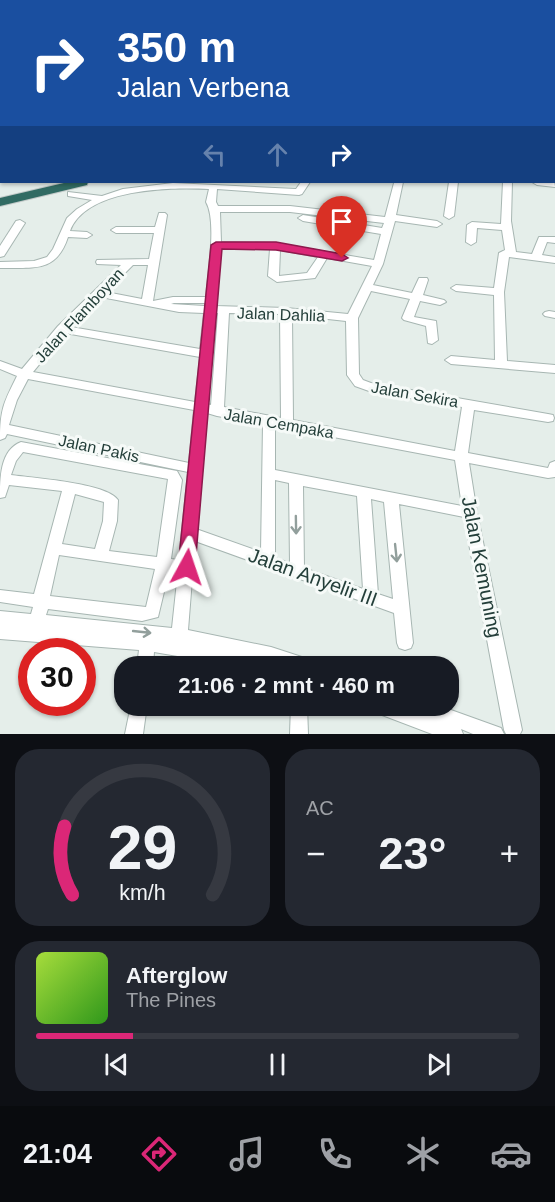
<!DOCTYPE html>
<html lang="id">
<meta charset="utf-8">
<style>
body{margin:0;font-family:Arial,sans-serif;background:#242831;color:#f1f3f6;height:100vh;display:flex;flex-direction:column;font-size:22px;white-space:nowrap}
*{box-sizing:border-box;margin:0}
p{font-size:20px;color:#9ea1a6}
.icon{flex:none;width:33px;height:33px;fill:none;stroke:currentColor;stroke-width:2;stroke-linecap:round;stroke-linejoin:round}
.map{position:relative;height:734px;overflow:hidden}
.sheet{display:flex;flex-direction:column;gap:15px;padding:15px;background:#0d0f14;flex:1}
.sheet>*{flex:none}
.banner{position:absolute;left:0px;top:0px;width:555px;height:183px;box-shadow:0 2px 4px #0004;background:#1a4fa0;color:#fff;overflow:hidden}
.speed{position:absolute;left:18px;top:638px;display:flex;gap:12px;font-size:30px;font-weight:700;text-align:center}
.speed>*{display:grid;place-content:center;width:78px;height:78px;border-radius:50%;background:#171b24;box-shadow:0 2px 4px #0004;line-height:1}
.speed .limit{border:9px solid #d22;background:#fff;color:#111}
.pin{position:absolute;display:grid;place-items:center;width:51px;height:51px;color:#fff;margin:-62px -26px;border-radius:50% 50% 50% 0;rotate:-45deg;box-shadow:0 0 6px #0007}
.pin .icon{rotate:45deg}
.me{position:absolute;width:66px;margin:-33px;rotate:5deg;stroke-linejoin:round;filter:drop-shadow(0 0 4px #0008)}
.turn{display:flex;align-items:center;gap:21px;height:126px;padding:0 18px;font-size:27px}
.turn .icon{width:78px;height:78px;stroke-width:2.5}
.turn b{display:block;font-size:42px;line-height:51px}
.lanes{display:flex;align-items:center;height:57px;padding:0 18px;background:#0003;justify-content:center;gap:30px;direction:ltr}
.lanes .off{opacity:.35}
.big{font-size:45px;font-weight:800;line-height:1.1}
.sheet .card{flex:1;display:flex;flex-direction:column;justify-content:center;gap:9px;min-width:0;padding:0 21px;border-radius:24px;background:#242831}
.sheet .dial{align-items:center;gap:0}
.dial svg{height:156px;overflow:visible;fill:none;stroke:#363941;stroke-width:7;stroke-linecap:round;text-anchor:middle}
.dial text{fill:#f1f3f6;stroke:none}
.song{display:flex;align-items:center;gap:18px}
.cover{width:72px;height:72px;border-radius:9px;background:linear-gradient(135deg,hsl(80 70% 55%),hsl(110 70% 35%))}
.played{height:6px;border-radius:3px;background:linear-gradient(90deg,#db2777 20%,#363941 20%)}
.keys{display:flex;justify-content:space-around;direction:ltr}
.heat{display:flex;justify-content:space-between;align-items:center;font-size:33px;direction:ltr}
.sheet .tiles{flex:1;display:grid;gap:15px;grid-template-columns:1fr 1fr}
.card:last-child{grid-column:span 2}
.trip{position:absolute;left:114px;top:656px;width:345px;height:60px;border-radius:24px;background:#171b24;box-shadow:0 2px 4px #0004;font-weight:800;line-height:60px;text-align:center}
.dock{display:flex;height:96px;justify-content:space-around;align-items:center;background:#090b0e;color:#9ea1a6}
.dock .icon{width:42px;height:42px}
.dock .selected{color:#db2777}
.dock b{font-size:27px;color:#f1f3f6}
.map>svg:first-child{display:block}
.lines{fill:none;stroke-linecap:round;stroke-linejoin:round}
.minor-casing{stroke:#a7b6b2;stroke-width:2}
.highway-casing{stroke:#c2c9c8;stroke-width:2}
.minor{fill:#fff;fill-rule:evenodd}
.highway{fill:#316b63;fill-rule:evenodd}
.oneway{stroke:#929f9c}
.route{fill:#db2777;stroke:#8e194d;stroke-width:1.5}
.labels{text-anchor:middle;stroke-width:6;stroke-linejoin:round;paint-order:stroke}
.street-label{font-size:16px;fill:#243f3a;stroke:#f6faf8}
.near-street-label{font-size:20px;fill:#243f3a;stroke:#f6faf8}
</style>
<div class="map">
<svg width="555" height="734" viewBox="0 0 555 734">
<rect width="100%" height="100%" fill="#e5eeea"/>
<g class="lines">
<defs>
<g id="minor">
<path d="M456,0H470L453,2Z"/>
<path d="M475,0H490L472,2Z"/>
<path d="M521,0H529L530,2H522Z"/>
<rect x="0" y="4" width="2" height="4"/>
<rect x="554" y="18" width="1" height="4"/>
<path d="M0,22H2L0,28Z"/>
<rect x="0" y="72" width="2" height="4"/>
<rect x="0" y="97" width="2" height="4"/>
<rect x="0" y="106" width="2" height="4"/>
<path d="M0,128H2L0,136Z"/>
<rect x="0" y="170" width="2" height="6"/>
<path d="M554,181L555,187L537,185L532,182Z"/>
<path d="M301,182H310L302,194L299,195L217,189L216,202L218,206H290L385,217L394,183L403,182L396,215L437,221L442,224L437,227L395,221L383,264L373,285L412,293L419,278H427L428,280L423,295L444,300L446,302L440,305L420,301L414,317L436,321L438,340L432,344L428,343L426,326L404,320L402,318L410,299L371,291L358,318L359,374L363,380L371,383L548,414L553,415L554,418L553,421L548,422L474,410L468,453L548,468L550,463L555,461V477L548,478L469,463L477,513L522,730L520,734H506L504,730L464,517L399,504L413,643L411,648L405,650L399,648L397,643L394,613L195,541L188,630L271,647L314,661L316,666H285L272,662L274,666H236L154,652L153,666H137L139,650L0,639V625L28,627L0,625V611L31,614L33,607L0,602V590L34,594L62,491L9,485L5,497L0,498C0,478 0,450 21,442L177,471L182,480L171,559L179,560L188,472L7,434L5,438L0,440C0,409 4,402 17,376L0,369V361L22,369L58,326L121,265L97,264L96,262L97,260L149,259L154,233H116L111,230L116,227H155L159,213H165L167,215L153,301L173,297H206C208,273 217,221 206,202L209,189C171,187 86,188 70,231L87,232L92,235L87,238L68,237C56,274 32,267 0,268V262L34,261L47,257L53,249L67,218L77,209L92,200L68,196V192L102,196L123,189L173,183L296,189ZM220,212H290L384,223L382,228L303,215L298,218L303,221L381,234L374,260L275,243L221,242ZM221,248L270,249L268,276L277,282L315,278L327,258L372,266L348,314L286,308L216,306ZM280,250L318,257L307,273L279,276ZM133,265H148L142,299L106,292ZM101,297L179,312L204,313L200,349L71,327ZM174,303H205V306L171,304ZM215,313H218L211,405L207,404ZM229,313L280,314L281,418L224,407ZM292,315L346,321L347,375L355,386L369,391L462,407L455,451L293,420ZM65,333L200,357L195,402L33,372ZM28,379L194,410L189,463L9,425L17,400ZM207,413L217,416L263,424L261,552L196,529ZM275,426L455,460L462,506L275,470ZM23,452L168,479L157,557L109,551L117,521L118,500C107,483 33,478 11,475L16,461ZM275,480L289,483L290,563L275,558ZM303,486L357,496L363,589L304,568ZM75,494L104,502L103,521L95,549L62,544ZM371,499L384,502L393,599L378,594ZM59,555L155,569L146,607L50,596ZM169,571L178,572L172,628L46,615L48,609L142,621L158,617Z"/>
<path d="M449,182H458L454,216L449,219L444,216Z"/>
<path d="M503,182H512L511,221L516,252L532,254L539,237H555V243L547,242L542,255L555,257V263L509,257L504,292L507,361L555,365V373L451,364L445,360L451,356L495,360L494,295L456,291L451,288L456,285L494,288L499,253L505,250L502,230L477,228L476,242L471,245L466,242L467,225L472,222L501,224Z"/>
<path d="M20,220L25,223L4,256L0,257V246L16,221Z"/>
<path d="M549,311L555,312V318L545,316L543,314L545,312Z"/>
<path d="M131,705H147L143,734H125Z"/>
<path d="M291,705H307L308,734H290Z"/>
<path d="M367,705H396L410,710L408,705H437L501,728L504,734H473L461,729L463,734H432L369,710Z"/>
</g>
<g id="highway">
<rect x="554" y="82" width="1" height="6"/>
<path d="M68,182H88L87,185L0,206V198Z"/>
</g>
</defs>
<use href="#minor" class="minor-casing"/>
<use href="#highway" class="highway-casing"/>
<use href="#minor" class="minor"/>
<use href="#highway" class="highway"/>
</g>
<defs><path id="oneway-shaft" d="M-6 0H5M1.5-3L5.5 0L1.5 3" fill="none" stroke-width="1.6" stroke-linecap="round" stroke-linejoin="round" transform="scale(1.5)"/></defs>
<g class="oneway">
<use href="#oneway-shaft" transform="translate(296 525) rotate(89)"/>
<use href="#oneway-shaft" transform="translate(396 553) rotate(84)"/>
<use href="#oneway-shaft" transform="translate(142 632) rotate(6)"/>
</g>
<path class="route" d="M216,242H276L342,254L348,258L342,261L276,250L222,249L195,567L193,572L187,574L181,572L178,567L211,245Z"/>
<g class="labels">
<g class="street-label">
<text transform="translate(281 314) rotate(2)" y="6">Jalan Dahlia</text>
<text transform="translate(79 315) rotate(-47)" y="6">Jalan Flamboyan</text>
<text transform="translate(415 394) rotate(10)" y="6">Jalan Sekira</text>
<text transform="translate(279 423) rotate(10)" y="6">Jalan Cempaka</text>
<text transform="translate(99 448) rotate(12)" y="6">Jalan Pakis</text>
</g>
<g class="near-street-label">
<text transform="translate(482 567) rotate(79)" y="7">Jalan Kemuning</text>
<text transform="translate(313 577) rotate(20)" y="7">Jalan Anyelir III</text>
</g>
</g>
</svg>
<div class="speed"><div class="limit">30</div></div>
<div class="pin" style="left:342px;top:258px;background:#d93025"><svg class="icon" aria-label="arrive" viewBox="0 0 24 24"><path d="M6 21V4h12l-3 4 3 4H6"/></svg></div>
<svg class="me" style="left:187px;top:567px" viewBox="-20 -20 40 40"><path d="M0-17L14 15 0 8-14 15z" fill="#db2777" stroke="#fff" stroke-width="4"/></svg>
<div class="trip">21:06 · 2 mnt · 460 m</div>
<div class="banner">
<div class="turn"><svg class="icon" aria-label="right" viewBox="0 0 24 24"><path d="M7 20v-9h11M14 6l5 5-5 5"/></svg><div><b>350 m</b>Jalan Verbena</div></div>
<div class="lanes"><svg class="icon off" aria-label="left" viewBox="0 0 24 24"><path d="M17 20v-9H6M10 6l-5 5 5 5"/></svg><svg class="icon off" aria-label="ahead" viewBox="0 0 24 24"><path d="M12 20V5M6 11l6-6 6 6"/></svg><svg class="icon" aria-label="right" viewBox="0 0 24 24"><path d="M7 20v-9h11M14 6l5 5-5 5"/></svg></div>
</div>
</div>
<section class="sheet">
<div class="tiles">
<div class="card dial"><svg viewBox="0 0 100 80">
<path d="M14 69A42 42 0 1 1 86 69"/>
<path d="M14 69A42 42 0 0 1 10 34" stroke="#db2777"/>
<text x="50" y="56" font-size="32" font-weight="700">29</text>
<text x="50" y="72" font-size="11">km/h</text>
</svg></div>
<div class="card"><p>AC</p>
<div class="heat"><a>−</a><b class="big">23°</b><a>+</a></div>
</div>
<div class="card">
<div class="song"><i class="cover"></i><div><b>Afterglow</b><p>The Pines</p></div></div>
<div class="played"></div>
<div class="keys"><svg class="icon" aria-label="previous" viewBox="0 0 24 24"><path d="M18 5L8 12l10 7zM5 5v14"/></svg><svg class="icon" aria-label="pause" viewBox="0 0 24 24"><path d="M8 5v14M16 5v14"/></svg><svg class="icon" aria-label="next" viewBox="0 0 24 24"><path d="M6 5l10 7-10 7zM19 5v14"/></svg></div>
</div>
</div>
</section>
<nav class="dock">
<b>21:04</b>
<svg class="icon selected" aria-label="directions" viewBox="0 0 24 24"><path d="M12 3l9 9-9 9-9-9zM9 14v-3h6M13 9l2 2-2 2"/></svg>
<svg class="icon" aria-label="music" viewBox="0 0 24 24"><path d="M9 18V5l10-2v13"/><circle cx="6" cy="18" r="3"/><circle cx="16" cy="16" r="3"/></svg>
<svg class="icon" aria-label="phone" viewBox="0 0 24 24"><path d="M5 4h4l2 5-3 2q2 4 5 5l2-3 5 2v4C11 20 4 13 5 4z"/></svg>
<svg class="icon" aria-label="climate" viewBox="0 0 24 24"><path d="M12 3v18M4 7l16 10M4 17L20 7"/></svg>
<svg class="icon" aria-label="car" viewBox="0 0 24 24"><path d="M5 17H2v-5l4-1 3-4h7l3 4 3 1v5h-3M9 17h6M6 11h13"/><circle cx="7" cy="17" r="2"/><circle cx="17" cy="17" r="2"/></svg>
</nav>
